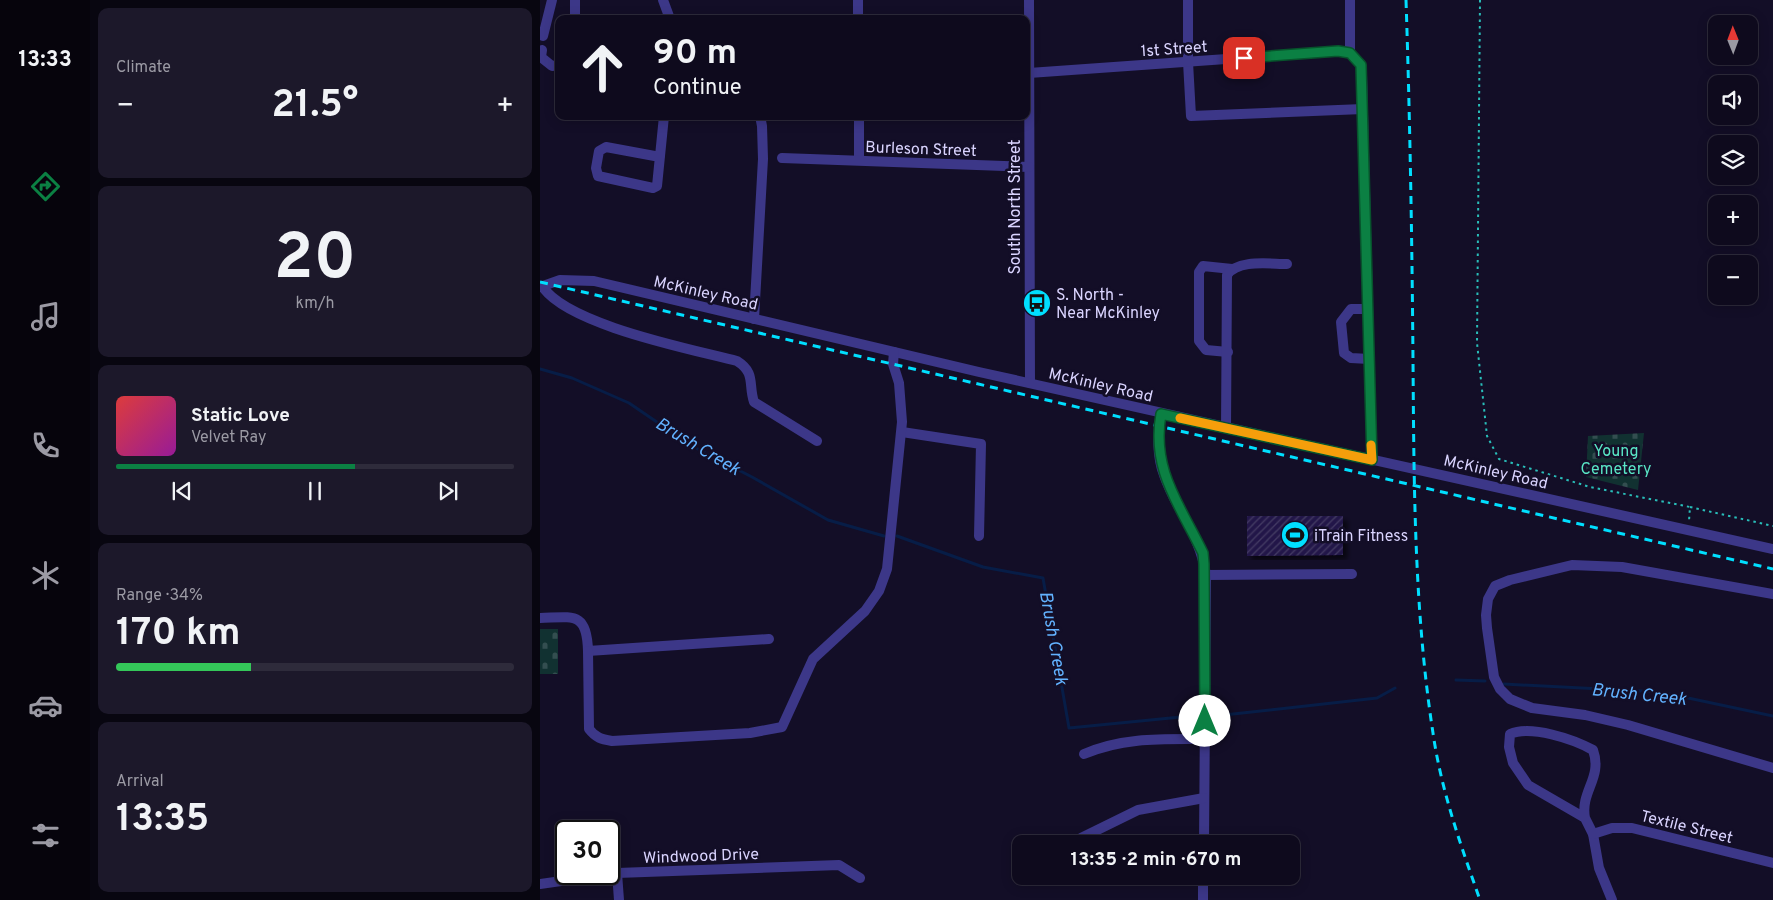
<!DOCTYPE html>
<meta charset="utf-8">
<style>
body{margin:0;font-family:Overpass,sans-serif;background:#1c182a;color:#f1f3f6;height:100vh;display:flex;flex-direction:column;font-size:19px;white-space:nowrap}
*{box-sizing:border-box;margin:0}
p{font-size:16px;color:#9b9aa4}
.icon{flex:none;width:28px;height:28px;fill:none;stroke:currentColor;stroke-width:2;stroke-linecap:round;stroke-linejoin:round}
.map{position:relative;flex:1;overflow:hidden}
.drawer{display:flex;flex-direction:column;gap:8px;padding:8px;background:#080610;width:450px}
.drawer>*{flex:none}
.top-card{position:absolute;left:15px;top:15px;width:475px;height:105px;border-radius:10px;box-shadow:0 2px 12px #0003,0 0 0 1px #2e2b3b;background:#0e0a1d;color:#f1f3f6;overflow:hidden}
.needle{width:32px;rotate:359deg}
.fabs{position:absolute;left:1168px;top:15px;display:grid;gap:10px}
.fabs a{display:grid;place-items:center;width:50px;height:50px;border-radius:10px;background:#0e0a1d;box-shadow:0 2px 12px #0003,0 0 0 1px #2e2b3b;font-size:25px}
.speed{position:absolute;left:15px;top:820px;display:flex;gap:10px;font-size:25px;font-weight:700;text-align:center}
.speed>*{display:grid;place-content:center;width:65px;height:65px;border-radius:50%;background:#0e0a1d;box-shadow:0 2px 12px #0003,0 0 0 1px #2e2b3b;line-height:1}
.speed .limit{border:2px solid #111;border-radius:8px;background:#fff;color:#111}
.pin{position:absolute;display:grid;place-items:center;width:42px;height:42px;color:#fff;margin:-21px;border-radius:10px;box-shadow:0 2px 8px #0006}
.me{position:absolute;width:55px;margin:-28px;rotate:0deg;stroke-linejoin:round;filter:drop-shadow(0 0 4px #0008)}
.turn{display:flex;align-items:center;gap:18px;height:105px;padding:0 15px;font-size:22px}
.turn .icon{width:65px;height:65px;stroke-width:2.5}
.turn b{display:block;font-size:35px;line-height:42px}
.big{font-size:38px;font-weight:700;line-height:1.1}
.drawer .widget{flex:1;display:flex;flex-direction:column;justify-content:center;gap:8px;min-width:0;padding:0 18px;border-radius:10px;background:#1c182a}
.drawer .dial{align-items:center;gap:0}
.dial b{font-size:65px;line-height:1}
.song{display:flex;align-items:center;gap:15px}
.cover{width:60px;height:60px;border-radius:8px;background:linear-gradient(135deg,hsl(0 70% 55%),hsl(300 70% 35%))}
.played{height:5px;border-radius:2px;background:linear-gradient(90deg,#0b8043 60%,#2e2b3b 60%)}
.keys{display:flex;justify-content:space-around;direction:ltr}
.heat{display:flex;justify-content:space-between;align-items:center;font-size:28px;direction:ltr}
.charge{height:8px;border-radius:4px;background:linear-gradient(90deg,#34c759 34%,#2e2b3b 0)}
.trip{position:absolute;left:472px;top:835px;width:288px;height:50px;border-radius:10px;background:#0e0a1d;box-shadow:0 2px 12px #0003,0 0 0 1px #2e2b3b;font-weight:700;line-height:50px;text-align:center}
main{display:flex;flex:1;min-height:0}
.menu{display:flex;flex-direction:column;width:90px;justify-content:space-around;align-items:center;background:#06040c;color:#9b9aa4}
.menu .icon{width:35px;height:35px}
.menu .selected{color:#0b8043}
.menu b{font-size:22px;color:#f1f3f6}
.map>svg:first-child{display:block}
.cemetery{fill:url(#cemetery-stones)}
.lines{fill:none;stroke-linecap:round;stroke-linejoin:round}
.stream{stroke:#071d47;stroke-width:3}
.building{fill:url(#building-hatch);filter:url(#shadow)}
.path{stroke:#29beb9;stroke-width:2;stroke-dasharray:2.5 4;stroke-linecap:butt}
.minor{stroke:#3c3788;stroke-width:10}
.rail{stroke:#00dfff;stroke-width:3;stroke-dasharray:8 6;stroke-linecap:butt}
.route-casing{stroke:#07532c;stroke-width:12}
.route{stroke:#0b8043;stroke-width:9}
.slow{stroke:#f59e0b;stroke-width:9}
.labels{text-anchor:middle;stroke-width:5;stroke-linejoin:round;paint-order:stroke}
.street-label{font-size:16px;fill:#dad4ff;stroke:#130e27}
.poi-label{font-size:16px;fill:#dad4ff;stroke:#130e27;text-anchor:start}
.park-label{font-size:16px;fill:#59e6c6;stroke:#130e27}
.water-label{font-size:18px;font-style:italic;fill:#62b2ff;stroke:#130e27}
</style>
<main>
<nav class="menu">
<b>13:33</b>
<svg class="icon selected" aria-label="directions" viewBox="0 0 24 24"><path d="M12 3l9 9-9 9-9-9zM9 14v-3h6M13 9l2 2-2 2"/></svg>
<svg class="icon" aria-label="music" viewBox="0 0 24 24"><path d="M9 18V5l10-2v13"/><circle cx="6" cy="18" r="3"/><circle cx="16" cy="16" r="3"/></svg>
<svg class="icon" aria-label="phone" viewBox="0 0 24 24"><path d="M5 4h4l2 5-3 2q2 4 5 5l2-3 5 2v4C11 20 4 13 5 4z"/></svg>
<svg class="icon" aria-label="climate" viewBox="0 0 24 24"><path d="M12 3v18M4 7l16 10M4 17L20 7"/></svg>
<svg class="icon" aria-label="car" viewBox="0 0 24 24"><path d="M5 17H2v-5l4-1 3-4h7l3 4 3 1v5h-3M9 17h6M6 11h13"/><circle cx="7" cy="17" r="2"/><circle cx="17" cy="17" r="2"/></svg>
<svg class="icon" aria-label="filters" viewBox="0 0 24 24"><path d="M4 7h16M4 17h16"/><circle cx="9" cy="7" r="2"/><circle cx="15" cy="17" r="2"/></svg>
</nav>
<section class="drawer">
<div class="widget"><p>Climate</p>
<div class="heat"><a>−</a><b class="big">21.5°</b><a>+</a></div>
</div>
<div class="widget dial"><b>20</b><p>km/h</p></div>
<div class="widget">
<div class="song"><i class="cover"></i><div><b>Static Love</b><p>Velvet Ray</p></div></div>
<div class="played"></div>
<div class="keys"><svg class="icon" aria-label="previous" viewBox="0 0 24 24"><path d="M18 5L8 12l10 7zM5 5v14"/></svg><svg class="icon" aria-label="pause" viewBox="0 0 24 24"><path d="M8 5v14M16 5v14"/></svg><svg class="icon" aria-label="next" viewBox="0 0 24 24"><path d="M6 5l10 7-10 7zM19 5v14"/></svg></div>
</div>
<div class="widget"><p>Range · 34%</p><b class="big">170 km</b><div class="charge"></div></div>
<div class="widget"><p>Arrival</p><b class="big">13:35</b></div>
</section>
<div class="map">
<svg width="1233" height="900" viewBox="0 0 1233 900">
<defs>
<pattern id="cemetery-stones" width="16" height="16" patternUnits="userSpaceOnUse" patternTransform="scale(1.25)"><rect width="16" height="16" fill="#113131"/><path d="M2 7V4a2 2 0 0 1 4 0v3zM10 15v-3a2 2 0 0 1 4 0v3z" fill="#334e50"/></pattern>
<pattern id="building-hatch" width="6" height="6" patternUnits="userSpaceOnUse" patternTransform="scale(1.25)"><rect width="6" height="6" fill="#241949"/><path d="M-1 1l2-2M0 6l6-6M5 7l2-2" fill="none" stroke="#433a64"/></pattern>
<filter id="shadow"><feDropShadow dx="4.5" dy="4.5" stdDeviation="2.5" flood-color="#0009"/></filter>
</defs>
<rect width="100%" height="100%" fill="#130e27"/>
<g class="cemetery">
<path d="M1104,433L1098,490L1046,477L1048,436Z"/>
<rect x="0" y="629" width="18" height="45"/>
</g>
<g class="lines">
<g class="stream">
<path d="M0,369L32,378L89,403L152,446L212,477L288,520L344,536"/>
<path d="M357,536L443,567L503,578L529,728L651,716"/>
<path d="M916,680L945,681"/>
<path d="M964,684L1120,692L1233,716"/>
<path d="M684,715L837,698L855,688"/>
</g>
</g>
<path class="building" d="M707,516H803V555L707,556Z"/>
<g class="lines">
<g class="path">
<path d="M940,0L937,343L947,436L959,459L1050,487L1150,507L1149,521"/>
<path d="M1150,507L1233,526"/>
</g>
<g class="minor">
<path d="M123,0L130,19"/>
<path d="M318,0V19"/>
<path d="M489,0L490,383"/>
<path d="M648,0V62L651,116L823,109"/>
<path d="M810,0V53L821,65L822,75L832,460"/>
<path d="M35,19V0"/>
<path d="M3,36L12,0"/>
<path d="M2,50L1,57L12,66L19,65"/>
<path d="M489,73L798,51L810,53"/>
<path d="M319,116V160"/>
<path d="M120,157L66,147L59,151L56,168L58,176L113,188L117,186L124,116"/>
<path d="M242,158L489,167"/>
<path d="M2,286C27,325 151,349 197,361C216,373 208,384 214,402L277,441"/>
<path d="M0,287L20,280L54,281L439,372L1233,549"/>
<path d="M828,309H811L801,322L804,353L811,358L829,359"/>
<path d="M214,319L223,159L222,126L220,116"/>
<path d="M688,352L666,350L659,341V272L663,266L692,269"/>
<path d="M621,413C617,433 617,457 624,475C637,512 660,534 666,575L664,844"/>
<path d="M686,428L687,275C698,259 729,264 747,264"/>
<path d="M362,432L441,444L439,536"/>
<path d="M666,575L812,574"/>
<path d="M1233,594L1082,567L1032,565L970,580L955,586L948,599L946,615L947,628L954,677L960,689L970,699L992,708L1045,715L1088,725L1233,768"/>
<path d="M0,618C33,617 47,611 48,651L229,639"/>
<path d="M48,651L49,729C56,738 61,739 72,741L210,733L242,727L273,659L325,611L339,591L347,569L362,422L359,383L353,364L354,352"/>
<path d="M544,754C583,737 623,739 665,739"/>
<path d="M1045,818C1040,791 1063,778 1053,750C1033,739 991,725 970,734L969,747L973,763L988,785L1045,818L1053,834L1059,868L1072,900"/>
<path d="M1053,834L1072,828H1092L1233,863"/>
<path d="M541,838L598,810L664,798"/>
<path d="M77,873L79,900"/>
<path d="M0,884L77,873L299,865L320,878"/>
<path d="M663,900V876"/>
</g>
<g class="rail">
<path d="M866,0C870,120 872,240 873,360C874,485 874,610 893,733C901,790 921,846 940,900"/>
<path d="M0,282L1233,569"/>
</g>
</g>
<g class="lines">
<defs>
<path id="route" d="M665,721L664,564L663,553C640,505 611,470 621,414L832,460L821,65L810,53L798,51L704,58"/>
</defs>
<use href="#route" class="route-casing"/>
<use href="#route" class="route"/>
<path class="slow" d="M640,418L832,460L831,445"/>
</g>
<defs>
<symbol id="bus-disc" viewBox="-11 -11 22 22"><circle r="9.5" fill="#00dfff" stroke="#130e27"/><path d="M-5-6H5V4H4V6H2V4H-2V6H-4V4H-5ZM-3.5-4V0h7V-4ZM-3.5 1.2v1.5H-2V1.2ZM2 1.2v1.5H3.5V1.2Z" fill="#111"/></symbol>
<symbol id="stadium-disc" viewBox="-11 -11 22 22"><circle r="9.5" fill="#00dfff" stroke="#130e27"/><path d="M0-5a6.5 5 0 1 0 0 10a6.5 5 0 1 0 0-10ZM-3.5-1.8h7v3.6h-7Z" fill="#111"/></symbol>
</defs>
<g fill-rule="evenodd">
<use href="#bus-disc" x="481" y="287" width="32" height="32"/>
<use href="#stadium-disc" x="739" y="519" width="32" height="32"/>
</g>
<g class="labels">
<g class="street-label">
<text transform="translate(634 48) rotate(-4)" y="6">1st Street</text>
<text transform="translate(381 148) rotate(2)" y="6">Burleson Street</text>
<text transform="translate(474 207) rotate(-90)" y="6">South North Street</text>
<text transform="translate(166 292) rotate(13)" y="6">McKinley Road</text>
<text transform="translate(561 384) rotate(13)" y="6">McKinley Road</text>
<text transform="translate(956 471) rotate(13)" y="6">McKinley Road</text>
<text transform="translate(1147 826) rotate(14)" y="6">Textile Street</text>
<text transform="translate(161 855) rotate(-2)" y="6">Windwood Drive</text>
</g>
<g class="poi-label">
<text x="516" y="300">S. North -<tspan x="516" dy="18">Near McKinley</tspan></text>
<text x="774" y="541">iTrain Fitness</text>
</g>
<g class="park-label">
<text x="1076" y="456">Young<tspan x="1076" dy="18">Cemetery</tspan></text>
</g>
<g class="water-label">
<text transform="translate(158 446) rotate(31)" y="6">Brush Creek</text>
<text transform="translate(514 638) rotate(80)" y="6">Brush Creek</text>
<text transform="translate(1099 694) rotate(6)" y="6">Brush Creek</text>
</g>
</g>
</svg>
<div class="fabs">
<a><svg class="needle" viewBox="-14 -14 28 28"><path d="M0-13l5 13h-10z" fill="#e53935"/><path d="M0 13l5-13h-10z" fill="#9b9aa4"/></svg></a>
<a><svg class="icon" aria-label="sound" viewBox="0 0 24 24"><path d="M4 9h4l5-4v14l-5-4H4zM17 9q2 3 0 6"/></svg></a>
<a><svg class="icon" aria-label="layers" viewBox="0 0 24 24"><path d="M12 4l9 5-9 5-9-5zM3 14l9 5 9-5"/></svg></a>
<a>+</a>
<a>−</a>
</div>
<div class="speed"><div class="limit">30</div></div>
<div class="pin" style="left:704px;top:58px;background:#d93025"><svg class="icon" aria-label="arrive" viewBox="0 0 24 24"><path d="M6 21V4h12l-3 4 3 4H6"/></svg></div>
<svg class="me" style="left:665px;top:721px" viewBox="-20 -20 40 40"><circle r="19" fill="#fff"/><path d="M0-13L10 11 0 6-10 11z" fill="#0b8043"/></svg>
<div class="trip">13:35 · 2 min · 670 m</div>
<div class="top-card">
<div class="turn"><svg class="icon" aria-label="ahead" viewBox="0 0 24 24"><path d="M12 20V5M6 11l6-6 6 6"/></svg><div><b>90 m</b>Continue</div></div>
</div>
</div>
</main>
